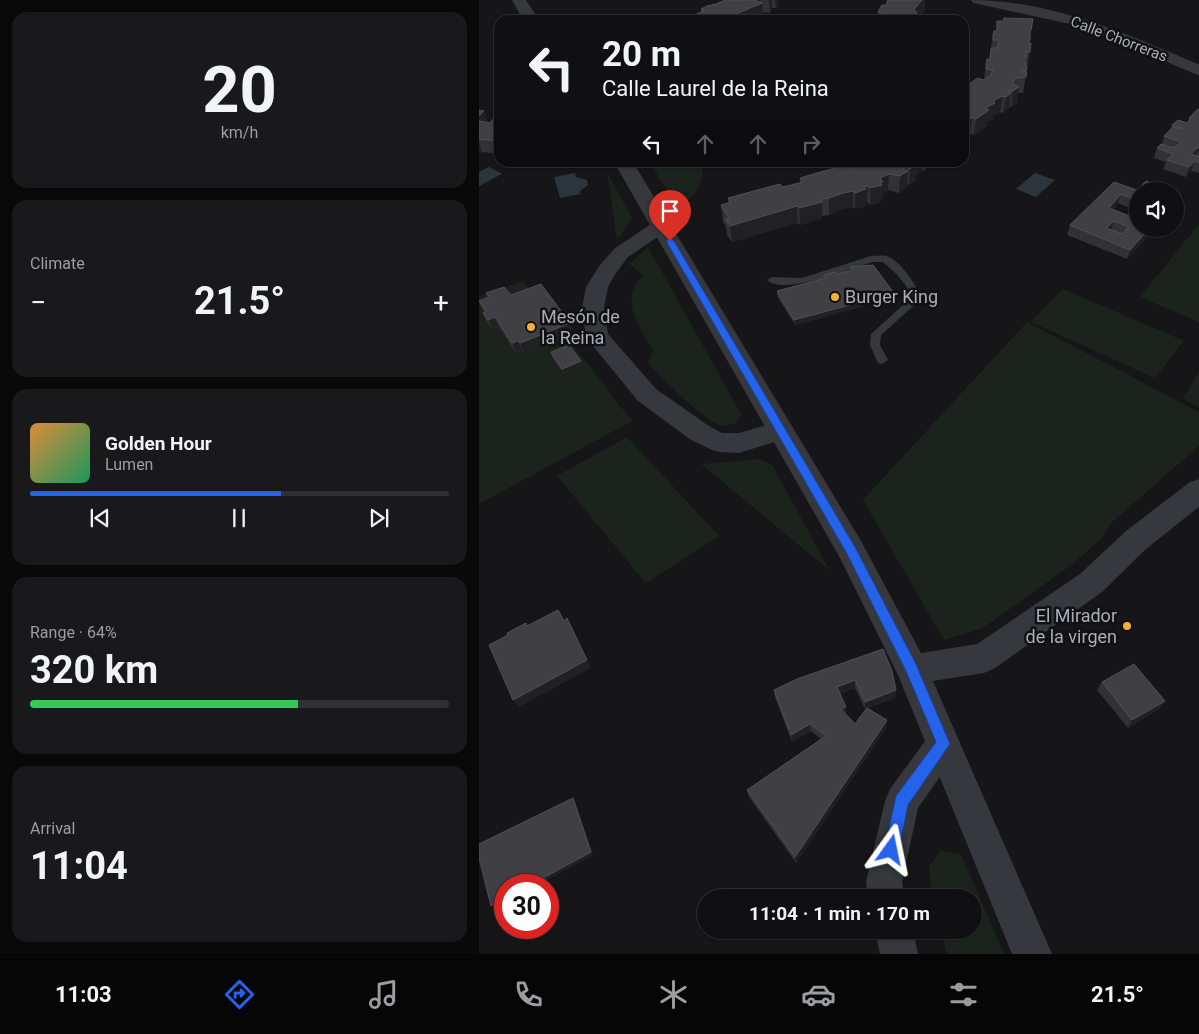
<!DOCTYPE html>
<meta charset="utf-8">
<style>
body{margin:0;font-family:Roboto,sans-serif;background:#19191b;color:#f1f3f6;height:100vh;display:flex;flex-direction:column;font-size:19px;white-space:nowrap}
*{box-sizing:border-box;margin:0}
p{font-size:16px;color:#9c9d9f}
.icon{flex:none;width:28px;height:28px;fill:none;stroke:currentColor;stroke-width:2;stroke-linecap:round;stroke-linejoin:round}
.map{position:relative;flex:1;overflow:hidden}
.side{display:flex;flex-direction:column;gap:12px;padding:12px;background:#09090a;width:479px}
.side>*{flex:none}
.guide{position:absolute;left:15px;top:15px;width:475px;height:152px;border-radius:15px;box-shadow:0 1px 4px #0004,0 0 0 1px #303032;background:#101012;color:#f1f3f6;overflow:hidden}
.fabs{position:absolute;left:650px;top:182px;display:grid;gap:10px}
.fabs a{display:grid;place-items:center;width:55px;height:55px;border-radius:50%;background:#101012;box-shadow:0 1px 4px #0004,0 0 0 1px #303032;font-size:25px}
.speed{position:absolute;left:15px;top:874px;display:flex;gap:10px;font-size:25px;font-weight:700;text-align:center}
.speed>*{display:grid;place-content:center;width:65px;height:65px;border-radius:50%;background:#101012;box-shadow:0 1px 4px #0004,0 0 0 1px #303032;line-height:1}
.speed .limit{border:8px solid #d22;background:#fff;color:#111}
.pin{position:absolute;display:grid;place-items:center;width:42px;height:42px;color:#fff;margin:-51px -21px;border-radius:50% 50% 50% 0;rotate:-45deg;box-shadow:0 0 5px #0007}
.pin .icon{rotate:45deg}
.me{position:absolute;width:55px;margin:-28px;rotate:12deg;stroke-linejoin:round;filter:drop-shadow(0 0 4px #0008)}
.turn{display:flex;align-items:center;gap:18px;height:105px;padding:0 25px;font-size:22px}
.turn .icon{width:65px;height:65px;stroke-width:2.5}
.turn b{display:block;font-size:35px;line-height:42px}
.lanes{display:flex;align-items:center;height:48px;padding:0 25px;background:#0003;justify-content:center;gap:25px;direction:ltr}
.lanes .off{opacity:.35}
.big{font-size:38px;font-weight:700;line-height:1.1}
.side .widget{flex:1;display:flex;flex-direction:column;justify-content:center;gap:8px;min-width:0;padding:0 18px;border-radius:15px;background:#19191b}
.side .dial{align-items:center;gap:0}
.dial b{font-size:65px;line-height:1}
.song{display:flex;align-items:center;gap:15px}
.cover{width:60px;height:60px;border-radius:8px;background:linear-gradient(135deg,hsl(30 70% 55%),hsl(150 70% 35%))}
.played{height:5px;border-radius:2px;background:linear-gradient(90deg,#2563eb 60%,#303032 60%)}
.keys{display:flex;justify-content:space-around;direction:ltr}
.heat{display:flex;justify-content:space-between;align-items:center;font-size:28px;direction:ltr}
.charge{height:8px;border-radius:4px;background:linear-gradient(90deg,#34c759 64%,#303032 0)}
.trip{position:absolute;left:218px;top:889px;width:285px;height:50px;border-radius:25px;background:#101012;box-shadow:0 1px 4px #0004,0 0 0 1px #303032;font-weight:700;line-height:50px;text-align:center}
.tab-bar{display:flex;height:80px;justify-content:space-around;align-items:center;background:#060607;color:#9c9d9f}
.tab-bar .icon{width:35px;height:35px}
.tab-bar .on{color:#2563eb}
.tab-bar b{font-size:22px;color:#f1f3f6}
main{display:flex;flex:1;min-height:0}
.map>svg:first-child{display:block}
.green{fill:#1c231d}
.water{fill:#2c353c}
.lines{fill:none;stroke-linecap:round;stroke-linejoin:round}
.service{fill:#37383d;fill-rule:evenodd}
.minor{fill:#37383d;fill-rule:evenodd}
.tertiary{fill:#37383d;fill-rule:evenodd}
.wall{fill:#323236}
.shaded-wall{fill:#212124}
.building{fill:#3f3f44;stroke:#4f5156;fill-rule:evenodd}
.route{fill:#2563eb;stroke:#184099}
.poi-dot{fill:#f2b134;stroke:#111113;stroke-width:2}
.labels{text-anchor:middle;stroke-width:5;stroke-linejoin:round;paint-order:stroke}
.far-street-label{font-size:15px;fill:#a8adb8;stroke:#111113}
.poi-label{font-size:18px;fill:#a8adb8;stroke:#111113;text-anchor:start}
</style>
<main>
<section class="side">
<div class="widget dial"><b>20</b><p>km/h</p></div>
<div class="widget"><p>Climate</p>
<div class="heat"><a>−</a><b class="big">21.5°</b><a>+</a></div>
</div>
<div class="widget">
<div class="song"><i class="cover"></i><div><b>Golden Hour</b><p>Lumen</p></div></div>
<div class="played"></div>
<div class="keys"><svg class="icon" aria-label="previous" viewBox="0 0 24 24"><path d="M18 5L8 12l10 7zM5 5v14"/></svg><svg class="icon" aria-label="pause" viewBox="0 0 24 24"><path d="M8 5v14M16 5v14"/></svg><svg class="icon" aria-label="next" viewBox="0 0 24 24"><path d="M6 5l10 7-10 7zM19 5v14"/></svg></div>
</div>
<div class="widget"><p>Range · 64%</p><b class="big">320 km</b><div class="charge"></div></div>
<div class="widget"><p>Arrival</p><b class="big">11:04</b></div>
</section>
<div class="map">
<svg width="721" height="954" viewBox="0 0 721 954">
<rect width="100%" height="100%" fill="#161618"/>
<g class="green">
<path d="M171,163H221C231,181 211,198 201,211Z"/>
<path d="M128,172L153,218L138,240Z"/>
<path d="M720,224V322L661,297Z"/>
<path d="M169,247L262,414L259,422C253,424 246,427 240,425C222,418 184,379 169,363L174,350C164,333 146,309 155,288C156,284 161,279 164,275L150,264Z"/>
<path d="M44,281L153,421L0,504V296Z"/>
<path d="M584,289L705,341L676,378L552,322Z"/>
<path d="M548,322L720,412V446L632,523L620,541L591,566L504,628L465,640L384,500Z"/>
<path d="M720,372L721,408H720L704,398Z"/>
<path d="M148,437L240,536L167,583L78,476Z"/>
<path d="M281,459L294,466L350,570L222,464Z"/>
<path d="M462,850L482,854L525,954H468L461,930H494V898L452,897L450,866Z"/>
</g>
<g class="water">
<path d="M10,167L23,174L0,186V172Z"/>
<path d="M96,173L97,177L108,180L109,185L101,191L102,194L81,198L75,177Z"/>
<path d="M556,173L576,180L557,197L537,189Z"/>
</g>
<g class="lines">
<path class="service" d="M392,256C397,256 403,255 408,256C421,261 439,286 442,299L402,335L401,345L409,360L403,364L399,363L391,345L392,334L432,298C429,283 415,272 404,262H393C372,269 304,296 288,280L293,277L323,278Z"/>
<g class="minor">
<path d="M182,220L189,222L192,226L189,230L149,257L137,273L129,287L125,308L129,334L177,389L230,426L243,433H260L302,421L311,423L315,430L311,437L260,453L240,452L231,449L212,440L159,401L110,341L107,336L103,308L107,287L121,265L135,249L175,222Z"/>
<path d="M464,728L476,733L481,744L476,755L439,808L423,882L426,898H389L387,882L406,801L411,789L452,733Z"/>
<path d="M396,930H434L439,954H401Z"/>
</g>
<g class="tertiary">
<path d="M33,0H47L60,20H44Z"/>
<path d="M492,0C573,0 647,34 721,65V76L621,34L591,24L499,4L494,3Z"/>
<path d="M135,162H154L382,541L442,653L498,644L601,574L647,531L711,482L721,479V506L667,549L623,592L516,668L505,673L454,681L573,954H533L419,675L361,558Z"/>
</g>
</g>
<g class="wall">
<path d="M246,0H300V5L297,8H293L291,13L283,12L284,18L213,16L222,12V9L237,4Z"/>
<path d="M446,10L438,20H392H398L399,12Z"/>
<path d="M554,19L550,43H552L544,93H539L538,103L532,107H530V108L524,113L521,112L515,115L514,116V119L508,122V126L495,135L491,134L485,140V90L487,89V86L505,80L507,64L510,59L514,35L517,31L518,21H524Z"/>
<path d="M0,110L9,122L11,123L20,112V154L3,152L0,153Z"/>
<path d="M721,110V173L712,171L707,177L684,169L687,162L675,158L678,148L683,144L685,136L691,130L693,125L708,123L710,118Z"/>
<path d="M390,162H460L456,165L452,163L445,171L443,170L437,175V180L430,185L428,184V187L420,193L409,190L404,193L403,199H402V202L391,205L388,202H387V206L376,209L374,207L364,209L350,215L343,216V218L321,225L319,223L253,242L248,235L247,227L244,222L242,205L249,203V198L304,187L321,183V178L374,168L387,165Z"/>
<path d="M635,182L659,191V212L639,203L634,210L659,229H675L648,259L588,235L591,225Z"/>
<path d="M372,267L415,293L414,298L316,325L298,296V291L345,278V275L358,274L372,271Z"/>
<path d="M7,293L32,295L94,333L45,353L43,350L37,353L20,327L13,329L8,322L4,313L5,312L0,301L9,298Z"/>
<path d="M72,352L102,361L103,366L85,374L73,357Z"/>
<path d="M404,649L416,698L386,709L376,688L361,694L367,714L376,724L407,728L317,863L270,797L268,790L342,739L332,731L313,742L296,697L295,690Z"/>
<path d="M623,682L686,701L680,709L649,728L618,690Z"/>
</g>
<g class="shaded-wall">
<path d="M277,0H281L282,4L283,3L284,18L279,20H243Z"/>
<path d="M290,0H293V8L291,13Z"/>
<path d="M296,0H300V5L297,8Z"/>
<path d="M443,0H446V10L438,20H430L436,8Z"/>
<path d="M540,87L538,103L532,107L534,91Z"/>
<path d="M532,93L530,108L524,113L527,97Z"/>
<path d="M524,96L521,112L514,116V119L508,122V126L495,135L497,119L506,108L517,99Z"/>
<path d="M5,111L10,124L0,126V116Z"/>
<path d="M493,117L491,134L485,140L487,125Z"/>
<path d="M0,143L3,152L0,153Z"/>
<path d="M721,146V148L717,155L709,164L712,154Z"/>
<path d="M716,161L712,171L707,177L710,167Z"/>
<path d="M435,162H443V170L437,175V180L430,185L431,169Z"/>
<path d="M446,162H452L445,171Z"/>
<path d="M427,167L426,172L429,171L428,187L420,193L421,176L424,169Z"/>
<path d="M410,174L409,190L404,193L403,199H402V202L391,205V188L401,178Z"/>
<path d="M389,186L388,202H387V206L376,209V193L385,187Z"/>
<path d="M374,191V207L364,209L350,215V198L364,193Z"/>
<path d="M642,194L639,203L628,218L630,208Z"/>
<path d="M701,194L698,204L696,206V200Z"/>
<path d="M343,202V218L321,225L320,208Z"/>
<path d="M318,206L319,223L253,242L251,226Z"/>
<path d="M635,221L632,230L627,228Z"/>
<path d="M670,229H675L648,259L651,250Z"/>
<path d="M415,293L414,298L316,325L315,320Z"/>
<path d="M16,317L20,327L13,329L9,320Z"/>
<path d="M91,323L94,333L45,353L41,343Z"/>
<path d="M39,341L43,350L37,353L33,343Z"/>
<path d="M102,361L103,366L85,374L83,369Z"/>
<path d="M88,618L112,668L40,707L34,700Z"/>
<path d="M376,680V688L358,695V687Z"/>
<path d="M417,690L416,698L386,709V702Z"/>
<path d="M686,701L680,709L649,728L653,720Z"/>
<path d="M367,707V714L362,709Z"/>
<path d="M408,720L407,728L317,863L316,857Z"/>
<path d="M331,724L332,731L313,742L312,735Z"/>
<path d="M94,798L96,801L114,855L59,885H51Z"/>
<path d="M26,898V903L16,908L12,906Z"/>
</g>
<g class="building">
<path d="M246,0H277V1L283,3L243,20H194L209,15L213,16L225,11L222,9L228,6L237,4Z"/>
<path d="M409,0H443L436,8L435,11L438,12L435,16L430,17H434L432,20H392L393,19L399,20L404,13L399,12L403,5H407Z"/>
<path d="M525,18L554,19L552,30L550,33H551V40L549,43H552L551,52H547V58H545V61H546V65L548,66L547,71L543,70V72H548L547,77L536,78L533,83L540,87L534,91H528L532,93L527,97L524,96L517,99L514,102L516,103L506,108L510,110L497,119L493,117L487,125L485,124V90L490,87L487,86L499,78L505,80L512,75L514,70L507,69V64L508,59L511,60L512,48H518L520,40H514V35L515,31H518V21H524Z"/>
<path d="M719,109L721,110V146L712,154L721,157V163L716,161L710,167L688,160L694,154L678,148L682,144L695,148L702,142L685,136L694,127L701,129L702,128L693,125L699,120L708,123L712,119L710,118Z"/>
<path d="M0,110L5,111L0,116Z"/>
<path d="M20,112V141L0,139V121L11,123Z"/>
<path d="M391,162H436L438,163L431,169L427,167L424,169L429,171L421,176L410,174L401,178L404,182L401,183L403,185L391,188L389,186L385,187L387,189L376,193L374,191L364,193L350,198L341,199L343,202L320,208L318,206L251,226L246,219L250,218L242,205L252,202L249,198L301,184L304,187L324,182L321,178L359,167L370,165L374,168L387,165Z"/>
<path d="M667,181L693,191H659V201L642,194L630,208L658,219L659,217V229H670L651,250L591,225L635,182L658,190ZM635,221L650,227L643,234L627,228Z"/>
<path d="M696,192L701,194L696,200Z"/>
<path d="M394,265L415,293L315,320L298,291L347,278L345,275L356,272L358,274L374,270L372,267Z"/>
<path d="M62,284L91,323L41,343L39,341L33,343L16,317L9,320L4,313L7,312L0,301L10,297L7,293L25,287L32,295Z"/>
<path d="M90,345L102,361L83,369L72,352Z"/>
<path d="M79,610L85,621L88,618L108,660L34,700L10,645L29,635L28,633L47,623L48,626Z"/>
<path d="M404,649L413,671L417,690L386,702L376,680L358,687L367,707L362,709L376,724L388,708L408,720L316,857L268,790L347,736L331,724L312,735L295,690L318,679Z"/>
<path d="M655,664L686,701L653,720L623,682Z"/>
<path d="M94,798L112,852L51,885H26V898L12,906L0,858V844Z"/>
</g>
<path class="route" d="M191,238L195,241L376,547L437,664L471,744L429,805L420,850L418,855L412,858L407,855L405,850L417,796L457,742L427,671L368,554L187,241Z"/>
<g class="poi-dot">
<circle cx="356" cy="297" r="5"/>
<circle cx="52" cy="327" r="5"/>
<circle cx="648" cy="626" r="5"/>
</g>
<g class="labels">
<g class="far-street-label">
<text transform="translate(640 39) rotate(21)" y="5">Calle Chorreras</text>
</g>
<g class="poi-label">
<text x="366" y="303">Burger King</text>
<text x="62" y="323">Mesón de<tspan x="62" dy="21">la Reina</tspan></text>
<text x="638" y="622" text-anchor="end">El Mirador<tspan x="638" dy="21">de la virgen</tspan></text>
</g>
</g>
</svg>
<div class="fabs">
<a><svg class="icon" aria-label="sound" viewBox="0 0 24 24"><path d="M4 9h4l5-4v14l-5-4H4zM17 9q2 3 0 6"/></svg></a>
</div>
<div class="speed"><div class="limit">30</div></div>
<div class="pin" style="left:191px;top:241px;background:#d93025"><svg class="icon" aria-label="arrive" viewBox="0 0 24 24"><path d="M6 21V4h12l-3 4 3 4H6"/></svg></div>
<svg class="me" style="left:412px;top:850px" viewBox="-20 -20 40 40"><path d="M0-17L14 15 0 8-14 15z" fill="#2563eb" stroke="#fff" stroke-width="4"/></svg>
<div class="trip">11:04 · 1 min · 170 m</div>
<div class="guide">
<div class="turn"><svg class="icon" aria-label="left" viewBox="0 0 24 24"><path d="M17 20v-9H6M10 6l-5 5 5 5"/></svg><div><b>20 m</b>Calle Laurel de la Reina</div></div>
<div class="lanes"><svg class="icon" aria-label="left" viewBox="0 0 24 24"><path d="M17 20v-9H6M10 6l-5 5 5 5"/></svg><svg class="icon off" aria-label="ahead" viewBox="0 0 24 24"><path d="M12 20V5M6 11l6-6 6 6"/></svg><svg class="icon off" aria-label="ahead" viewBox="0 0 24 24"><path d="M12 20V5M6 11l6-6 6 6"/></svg><svg class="icon off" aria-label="right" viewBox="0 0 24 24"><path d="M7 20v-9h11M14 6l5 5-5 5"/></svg></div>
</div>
</div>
</main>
<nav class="tab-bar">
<b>11:03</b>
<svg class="icon on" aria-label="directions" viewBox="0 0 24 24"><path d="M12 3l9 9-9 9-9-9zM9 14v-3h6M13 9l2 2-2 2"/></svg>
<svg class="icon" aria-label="music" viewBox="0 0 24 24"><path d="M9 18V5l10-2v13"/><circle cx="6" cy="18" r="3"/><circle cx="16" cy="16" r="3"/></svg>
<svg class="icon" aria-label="phone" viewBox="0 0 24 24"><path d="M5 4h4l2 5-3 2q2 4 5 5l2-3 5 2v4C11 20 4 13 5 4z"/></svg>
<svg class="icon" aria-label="climate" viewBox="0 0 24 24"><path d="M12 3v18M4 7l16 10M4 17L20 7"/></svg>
<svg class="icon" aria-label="car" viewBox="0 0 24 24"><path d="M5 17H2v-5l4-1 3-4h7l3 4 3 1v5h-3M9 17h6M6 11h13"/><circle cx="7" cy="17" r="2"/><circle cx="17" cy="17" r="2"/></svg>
<svg class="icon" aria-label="filters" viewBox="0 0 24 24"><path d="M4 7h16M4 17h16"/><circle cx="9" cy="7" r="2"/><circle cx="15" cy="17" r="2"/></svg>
<b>21.5°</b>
</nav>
